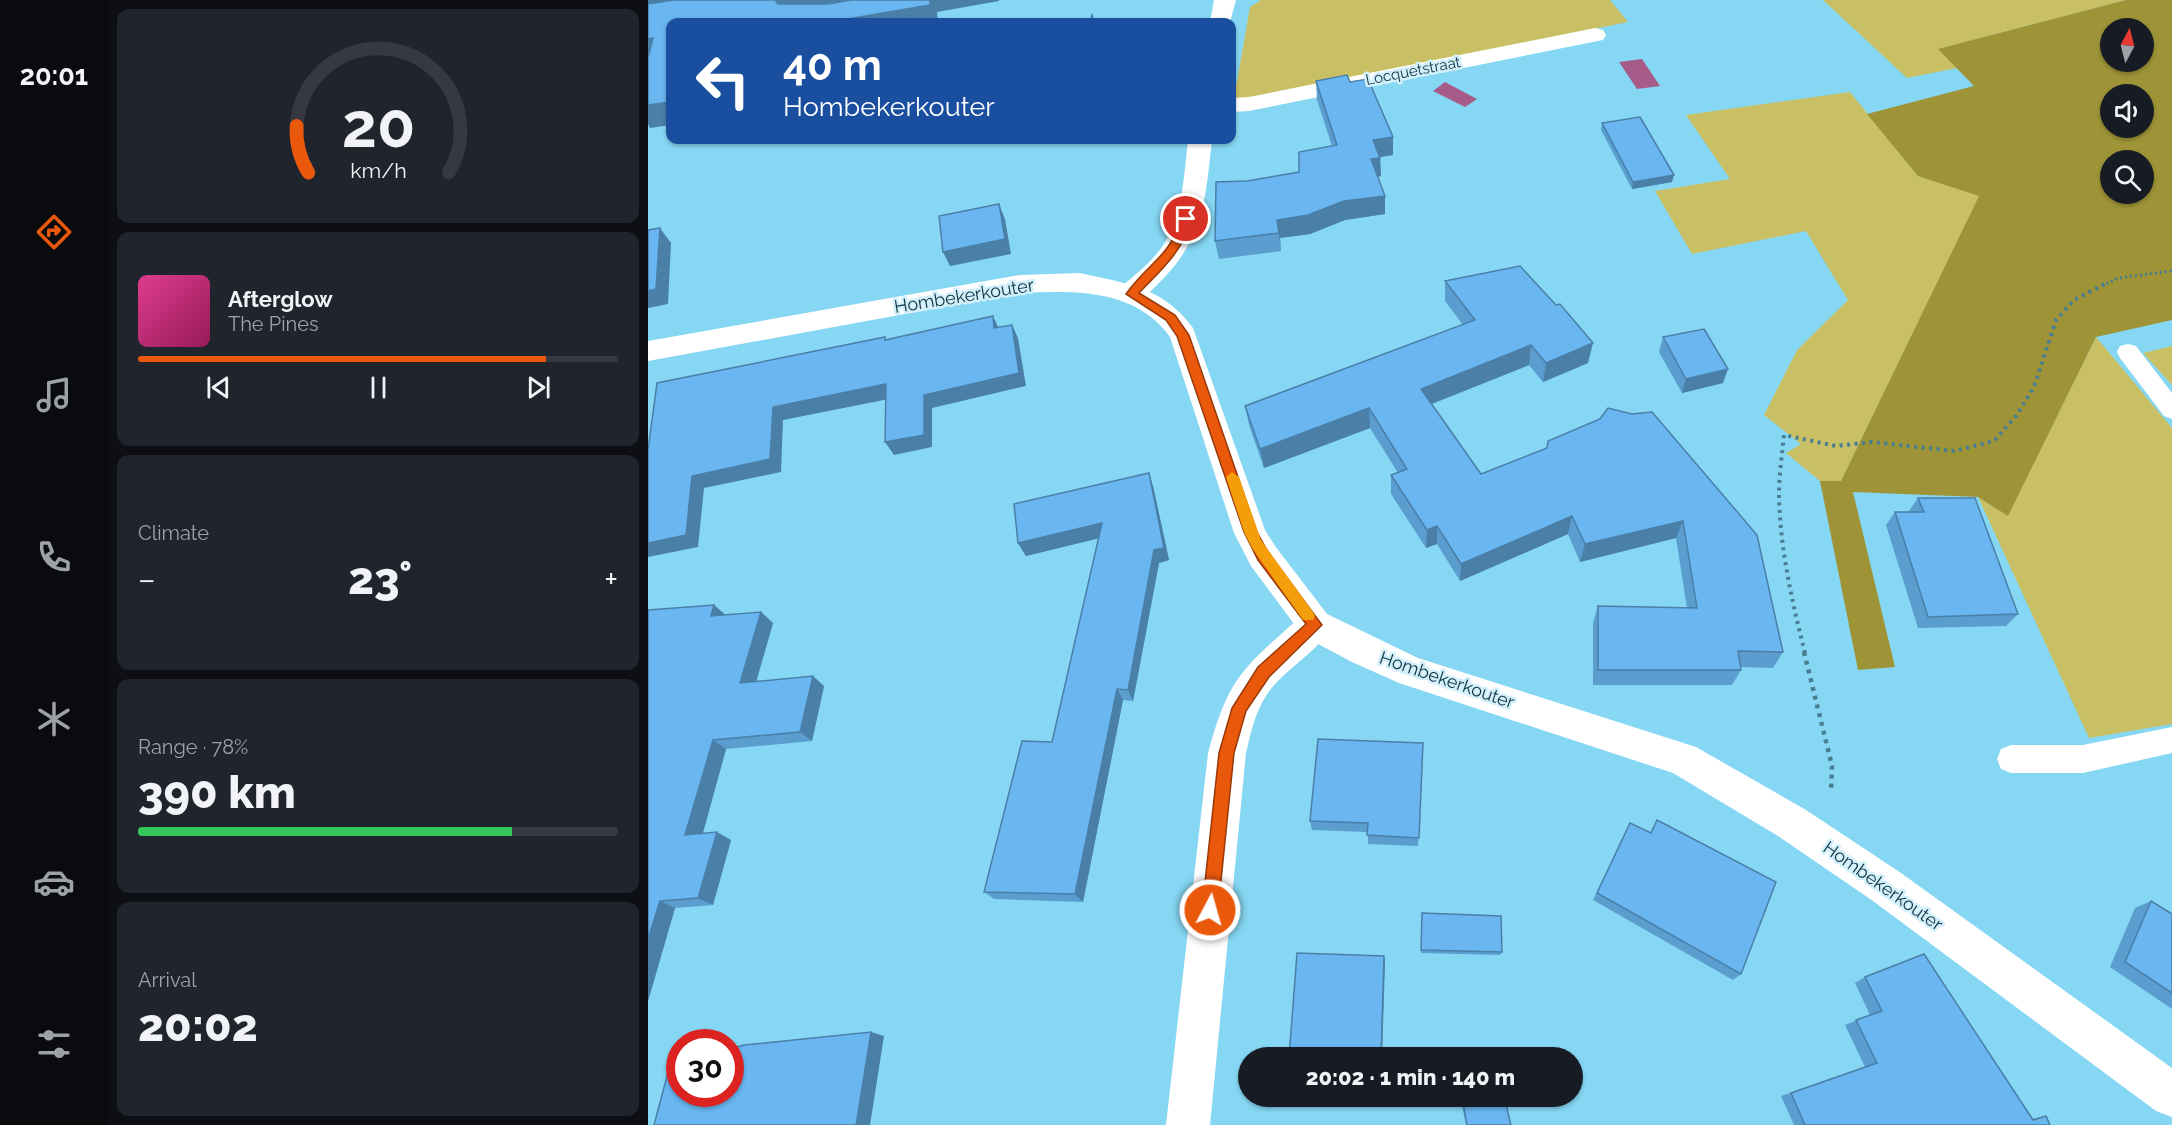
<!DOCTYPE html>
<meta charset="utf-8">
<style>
body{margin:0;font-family:Raleway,sans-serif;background:#20242c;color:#f1f3f6;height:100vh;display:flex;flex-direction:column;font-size:22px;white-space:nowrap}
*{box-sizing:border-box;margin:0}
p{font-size:20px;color:#9ea1a6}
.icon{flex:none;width:33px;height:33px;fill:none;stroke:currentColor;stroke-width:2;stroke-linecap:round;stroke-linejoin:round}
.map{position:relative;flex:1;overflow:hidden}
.panel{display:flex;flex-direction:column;gap:9px;padding:9px;background:#0d0f14;width:540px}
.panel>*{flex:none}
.top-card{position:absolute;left:18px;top:18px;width:570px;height:126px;border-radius:12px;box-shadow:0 2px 4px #0004;background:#1a4fa0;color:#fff;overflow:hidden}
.needle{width:39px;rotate:7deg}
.fabs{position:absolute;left:1452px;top:18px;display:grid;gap:12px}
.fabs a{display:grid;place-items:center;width:54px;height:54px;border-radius:50%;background:#171b24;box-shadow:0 2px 4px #0004;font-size:30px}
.speed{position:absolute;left:18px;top:1029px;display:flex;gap:12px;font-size:30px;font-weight:700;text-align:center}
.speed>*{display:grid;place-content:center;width:78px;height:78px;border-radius:50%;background:#171b24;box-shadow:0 2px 4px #0004;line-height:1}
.speed .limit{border:9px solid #d22;background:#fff;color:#111}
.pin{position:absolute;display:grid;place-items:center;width:51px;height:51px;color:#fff;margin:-26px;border:3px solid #fff;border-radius:50%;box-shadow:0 2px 6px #0007}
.me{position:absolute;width:66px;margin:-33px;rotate:6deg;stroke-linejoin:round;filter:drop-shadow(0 0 4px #0008)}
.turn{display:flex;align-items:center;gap:21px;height:126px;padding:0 18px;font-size:27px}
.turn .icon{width:78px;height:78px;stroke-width:2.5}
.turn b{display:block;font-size:42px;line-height:51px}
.big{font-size:45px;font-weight:800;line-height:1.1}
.panel .card{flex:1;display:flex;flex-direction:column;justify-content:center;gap:9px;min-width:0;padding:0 21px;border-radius:12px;background:#20242c}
.panel .dial{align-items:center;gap:0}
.dial svg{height:156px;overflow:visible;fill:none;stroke:#363941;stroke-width:7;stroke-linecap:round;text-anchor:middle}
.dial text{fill:#f1f3f6;stroke:none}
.song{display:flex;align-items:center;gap:18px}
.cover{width:72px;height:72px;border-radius:9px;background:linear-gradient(135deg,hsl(330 70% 55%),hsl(330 70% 35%))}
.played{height:6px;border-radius:3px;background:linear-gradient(90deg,#ea580c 85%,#363941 85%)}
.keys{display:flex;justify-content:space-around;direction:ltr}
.heat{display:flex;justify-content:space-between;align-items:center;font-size:33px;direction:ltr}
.charge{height:9px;border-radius:4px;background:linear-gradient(90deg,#34c759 78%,#363941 0)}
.trip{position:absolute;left:590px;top:1047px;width:345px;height:60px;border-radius:30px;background:#171b24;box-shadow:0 2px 4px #0004;font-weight:800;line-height:60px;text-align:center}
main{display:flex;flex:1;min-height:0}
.menu{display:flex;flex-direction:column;width:108px;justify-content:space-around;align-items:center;background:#090b0e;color:#9ea1a6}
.menu .icon{width:42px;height:42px}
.menu .selected{color:#ea580c}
.menu b{font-size:27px;color:#f1f3f6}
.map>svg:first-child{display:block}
.green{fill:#c9c065}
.forest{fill:#9e9437;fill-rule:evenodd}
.water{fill:#a65b89}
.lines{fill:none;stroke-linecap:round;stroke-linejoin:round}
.path-far2{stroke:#477e92;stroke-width:3;stroke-dasharray:2 3;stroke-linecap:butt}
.path-far1{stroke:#477e92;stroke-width:4;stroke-dasharray:3 4.5;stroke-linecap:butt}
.path{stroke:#477e92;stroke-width:4.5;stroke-dasharray:4 5;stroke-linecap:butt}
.lane{fill:#fff;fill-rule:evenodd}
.street{fill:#fff;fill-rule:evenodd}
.secondary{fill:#fff;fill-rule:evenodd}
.wall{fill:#5a9dce}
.shaded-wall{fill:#4a7fa8}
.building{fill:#69b6f0;stroke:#4a7fa8;stroke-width:1.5}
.route{fill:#ea580c;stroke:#983908;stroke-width:1.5}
.slow{fill:#f59e0b}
.labels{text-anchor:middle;stroke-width:5;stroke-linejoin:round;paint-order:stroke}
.far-street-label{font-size:15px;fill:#123440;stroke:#d2f0fc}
.street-label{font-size:18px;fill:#123440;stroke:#d2f0fc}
</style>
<main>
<nav class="menu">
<b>20:01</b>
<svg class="icon selected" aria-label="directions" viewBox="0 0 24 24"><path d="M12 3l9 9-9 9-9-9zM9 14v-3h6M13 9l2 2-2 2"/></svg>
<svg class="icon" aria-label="music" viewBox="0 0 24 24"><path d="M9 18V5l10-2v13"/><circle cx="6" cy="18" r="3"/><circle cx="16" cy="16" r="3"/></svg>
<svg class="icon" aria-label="phone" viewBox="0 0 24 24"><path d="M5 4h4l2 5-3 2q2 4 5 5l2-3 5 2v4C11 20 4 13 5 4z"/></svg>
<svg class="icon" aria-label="climate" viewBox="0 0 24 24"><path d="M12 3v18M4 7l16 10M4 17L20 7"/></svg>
<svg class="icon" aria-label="car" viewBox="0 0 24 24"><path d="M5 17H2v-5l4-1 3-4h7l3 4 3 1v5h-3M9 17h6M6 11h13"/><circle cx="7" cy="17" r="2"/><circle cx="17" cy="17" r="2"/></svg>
<svg class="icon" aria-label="filters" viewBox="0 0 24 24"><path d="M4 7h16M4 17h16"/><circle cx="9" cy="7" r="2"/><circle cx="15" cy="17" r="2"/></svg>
</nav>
<section class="panel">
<div class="card dial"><svg viewBox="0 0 100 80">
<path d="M14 69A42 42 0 1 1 86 69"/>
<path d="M14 69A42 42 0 0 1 8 45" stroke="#ea580c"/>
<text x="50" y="56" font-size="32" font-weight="700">20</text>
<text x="50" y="72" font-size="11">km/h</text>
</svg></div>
<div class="card">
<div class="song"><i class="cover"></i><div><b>Afterglow</b><p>The Pines</p></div></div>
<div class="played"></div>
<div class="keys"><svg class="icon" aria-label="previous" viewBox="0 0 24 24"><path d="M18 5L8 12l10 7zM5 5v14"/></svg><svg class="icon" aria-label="pause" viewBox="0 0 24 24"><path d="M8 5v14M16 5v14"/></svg><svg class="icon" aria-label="next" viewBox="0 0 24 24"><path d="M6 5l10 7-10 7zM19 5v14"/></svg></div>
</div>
<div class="card"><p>Climate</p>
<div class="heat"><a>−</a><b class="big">23°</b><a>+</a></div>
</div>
<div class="card"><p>Range · 78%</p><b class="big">390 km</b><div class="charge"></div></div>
<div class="card"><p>Arrival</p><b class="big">20:02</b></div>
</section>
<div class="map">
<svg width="1524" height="1125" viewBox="0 0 1524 1125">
<rect width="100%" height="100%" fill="#86d7f4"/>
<g class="green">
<path d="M613,0H962L980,22L585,104L602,7Z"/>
<path d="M1175,0H1478L1291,49L1309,68L1259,78Z"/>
<path d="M1202,92L1270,176L1332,195L1193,481H1172L1138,453L1153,444L1116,415L1149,350L1200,300L1158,231L1044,254L1007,191L1082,179L1038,115Z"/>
<path d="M1448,337L1524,428V724L1441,738L1330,497L1360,515Z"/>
<path d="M1524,346V385L1495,353Z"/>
</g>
<path class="forest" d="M1478,0H1524V320L1448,337L1360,516L1330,497L1205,492L1247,667L1210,670L1172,481H1193L1331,196L1270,176L1219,114L1326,86L1290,49ZM1462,28H1496V62H1462ZM1462,94H1496V128H1462ZM1462,160H1496V194H1462Z"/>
<g class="water">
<path d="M994,59L1012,86L989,89L971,62Z"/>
<path d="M797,82L829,99L817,107L785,91Z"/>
</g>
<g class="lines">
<path class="path-far2" d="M1454,286L1470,278L1524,271"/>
<path class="path-far1" d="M1157,653C1144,602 1132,548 1131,495C1131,475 1134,455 1136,435L1188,446L1224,442L1306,451L1346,441L1368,416L1386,387L1408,320L1426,300L1457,284"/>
<path class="path" d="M1156,652L1184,766L1183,792"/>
<g class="lane">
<path d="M1480,344L1488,346L1524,393V419L1516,416L1472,358L1469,352L1472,346Z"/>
<path d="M1524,727V753L1435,773H1363L1353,769L1349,759L1353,749L1363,745H1435Z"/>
</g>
<g class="street">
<path d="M566,0H588L582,22H562Z"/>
<path d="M947,28L955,30L958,35L955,40L601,111L584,112V98L601,97Z"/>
<path d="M540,140H564C557,202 556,240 508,286C497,297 490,305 473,301L469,294L473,287C488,274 505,261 516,244C535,215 536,173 540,140Z"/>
<path d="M667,610L679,614L684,625C673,648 647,663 629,682C610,701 604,727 598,753L562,1125H518L560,753C576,696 585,676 630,637C642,626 652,616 667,610Z"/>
</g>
<path class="secondary" d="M432,273C479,284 514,286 545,328L617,530L627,546L679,614L770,658L1048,747L1158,810L1253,873L1524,1068V1117L1508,1111L1225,901L1130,836L1025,773L751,683L704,662L655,636L603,566L586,533L522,337C487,288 426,291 372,293L0,361V341L372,275Z"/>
</g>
<g class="wall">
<path d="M668,81L702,82L745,155L732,157L733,176L730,177L737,196V214L697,220L662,234L632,238L633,251L571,259L567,241L599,181L651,172L684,146L669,100Z"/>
<path d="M954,123L1024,182L984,189L953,130Z"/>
<path d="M797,281L940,363L895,382L881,365L784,404L833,474L899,448L952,419L960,408L1135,652L1125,668L1093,667V670L1084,685H945V623L950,606L1039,608L1028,538L932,562L920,534L812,581L789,544L778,548L743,494V475L750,473L722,428L616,468L601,425L597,406L815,325L797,301Z"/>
<path d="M1015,337L1075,383L1034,393L1011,352Z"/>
<path d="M505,486L521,560L511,563L485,701L475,700L435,902L346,899L336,892L404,742L451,538L378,556L370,543Z"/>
<path d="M1270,498L1370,614L1358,626L1270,628L1238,525L1247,512H1261V511Z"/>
<path d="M66,605L77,615L113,612L125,623L108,681L176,686L164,741L78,749L55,833L83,840L65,905L27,908L0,1001V610Z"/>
<path d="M775,743L770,846L720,844V832L664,830L662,821Z"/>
<path d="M1009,820L1093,974L1085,980L945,900L982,823L1002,833Z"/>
<path d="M1503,901L1524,914V1009L1462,967L1487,908Z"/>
<path d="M774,913L854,952L852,955L773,953Z"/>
<path d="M1217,977L1384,1119L1398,1116L1402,1125H1146L1133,1096L1217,1067L1197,1025L1222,1015L1207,983Z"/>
<path d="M815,1103L863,1125H818L814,1105Z"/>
</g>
<g class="shaded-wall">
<path d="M0,0H65L0,11Z"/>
<path d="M129,0H238L144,15L128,2Z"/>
<path d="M282,0H351V1L289,12L290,22H182Z"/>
<path d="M5,38L0,62V39Z"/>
<path d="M22,102V125L2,128L0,124V105Z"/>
<path d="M745,137V155L726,158L725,140Z"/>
<path d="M732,158L733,176L724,178L723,159Z"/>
<path d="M1026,175L1024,182L984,189L985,182Z"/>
<path d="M737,196V214L697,220L662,234L632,238L633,251L629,220L696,201Z"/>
<path d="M351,204L357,219L363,254L302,266L295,252Z"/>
<path d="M12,228L23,243L20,304L0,308V291Z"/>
<path d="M345,316L351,329L346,328Z"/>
<path d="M364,325L370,338L378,386L284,408V447L246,455L237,442L276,395Z"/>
<path d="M945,343L940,363L895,382L898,363Z"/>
<path d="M883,345L881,365L773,408V389Z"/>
<path d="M1080,369L1075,383L1034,393L1038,379Z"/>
<path d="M238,384L246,398L135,420L133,472L56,488L50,547L0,557V543L44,476L125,407Z"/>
<path d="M721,408L722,428L616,468L612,449Z"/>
<path d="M501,473L505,486L521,560L511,563L485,701L480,690Z"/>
<path d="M924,516L920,534L812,581L813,564Z"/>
<path d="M1035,521L1028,538L932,562L937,544Z"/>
<path d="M454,523L460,536L378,556L370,543Z"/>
<path d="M789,526V544L778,548L779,530Z"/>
<path d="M66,605L79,616H63Z"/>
<path d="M113,612L125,623L105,693L92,683Z"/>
<path d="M165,676L176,686L164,741L152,732Z"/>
<path d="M469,689L475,700L435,902L427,894Z"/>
<path d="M65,740L78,749L52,843L37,835Z"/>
<path d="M69,832L83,840L65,905L50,898Z"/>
<path d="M12,901L27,908L0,1001V939Z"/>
<path d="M736,956L737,962L734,1058H733Z"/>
<path d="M223,1032L236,1036L222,1125H208Z"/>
</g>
<g class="building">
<path d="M26,0H129L128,2L130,4H180L203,0H282V5L182,22H22V102L0,105V58L5,38L0,39V4Z"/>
<path d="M444,15L446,22H442Z"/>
<path d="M699,75L702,82L720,79L745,137L725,140L732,158L723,159L737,196L696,201L660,215L629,220L631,233L567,241L568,182L599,181L651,172V152L689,145L668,81Z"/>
<path d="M992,117L1026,175L985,182L954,123Z"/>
<path d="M351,204L357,239L295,252L291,216Z"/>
<path d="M12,228L8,289L0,291V230Z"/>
<path d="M872,266L908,305L912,304L945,343L898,363L883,345L773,389L833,474L899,448L900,441L952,419L960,408L984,414L1004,412L1109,535L1135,652L1090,651L1093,670H950V606L1049,608L1035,521L937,544L924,516L813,564L789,526L779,530L743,475L759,469L721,408L612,449L597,406L827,320L797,281Z"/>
<path d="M345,316L346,328L364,325L371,373L276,395V435L237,442L238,384L125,407L122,459L44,476L38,535L0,543V450L9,383L237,337V340Z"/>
<path d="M1056,329L1080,369L1038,379L1015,337Z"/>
<path d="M501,473L516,548L506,550L480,690L469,689L427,894L336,892L374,741L404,742L454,523L370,543L366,504Z"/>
<path d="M1270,498H1327L1370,614L1280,617L1247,512H1276Z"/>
<path d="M66,605L63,616L113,612L92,683L165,676L152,732L65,740L37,835L69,832L50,898L12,901L0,939V610Z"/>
<path d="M670,739L775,743L771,838L719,835L720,823L662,821Z"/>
<path d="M1009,820L1128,882L1093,974L949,893L982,823L1003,833Z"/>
<path d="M1503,901L1524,914V993L1477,962Z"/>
<path d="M774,913L853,916L854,952L773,950Z"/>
<path d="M649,953L736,956L733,1058H641Z"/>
<path d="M1276,954L1385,1120L1398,1116L1402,1125H1157L1143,1093L1229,1063L1208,1020L1234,1011L1217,977Z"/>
<path d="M223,1032L208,1125H6L22,1065L32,1063V1094H82V1049L96,1045Z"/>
<path d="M843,1096H856L863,1125H819L815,1103Z"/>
</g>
<path class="route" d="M538,216L544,219C535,251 513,270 491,293L527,315L541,335L609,532L620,552L674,625L621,677L598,711L586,753L570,910L568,916L562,919L556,916L554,910L571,753L584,708L610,667L658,624L610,560L596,532L529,336L518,320L478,294C499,264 522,257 533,219Z"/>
<path class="slow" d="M584,472L591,477L613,540L665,612L667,616L665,620H655L604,548L596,532L578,477Z"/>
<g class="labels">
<g class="far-street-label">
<text transform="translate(765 71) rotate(-11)" y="5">Locquetstraat</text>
</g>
<g class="street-label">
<text transform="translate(316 296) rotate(-9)" y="6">Hombekerkouter</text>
<text transform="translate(799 680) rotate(19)" y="6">Hombekerkouter</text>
<text transform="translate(1235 886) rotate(35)" y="6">Hombekerkouter</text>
</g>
</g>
</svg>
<div class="fabs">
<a><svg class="needle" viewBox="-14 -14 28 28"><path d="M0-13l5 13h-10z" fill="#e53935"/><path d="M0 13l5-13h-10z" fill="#9ea1a6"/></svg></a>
<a><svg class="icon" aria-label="sound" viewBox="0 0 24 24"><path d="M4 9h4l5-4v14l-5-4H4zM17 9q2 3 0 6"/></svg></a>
<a><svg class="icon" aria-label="search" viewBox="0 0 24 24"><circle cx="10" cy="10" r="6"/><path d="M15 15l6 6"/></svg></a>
</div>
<div class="speed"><div class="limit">30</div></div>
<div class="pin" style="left:538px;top:219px;background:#d93025"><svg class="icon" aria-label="arrive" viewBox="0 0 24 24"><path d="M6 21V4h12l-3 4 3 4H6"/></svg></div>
<svg class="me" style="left:562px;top:910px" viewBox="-20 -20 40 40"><circle r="17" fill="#ea580c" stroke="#fff" stroke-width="3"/><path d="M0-11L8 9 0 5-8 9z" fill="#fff"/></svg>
<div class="trip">20:02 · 1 min · 140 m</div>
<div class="top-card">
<div class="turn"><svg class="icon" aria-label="left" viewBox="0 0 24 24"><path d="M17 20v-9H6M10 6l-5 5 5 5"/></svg><div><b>40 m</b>Hombekerkouter</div></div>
</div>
</div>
</main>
